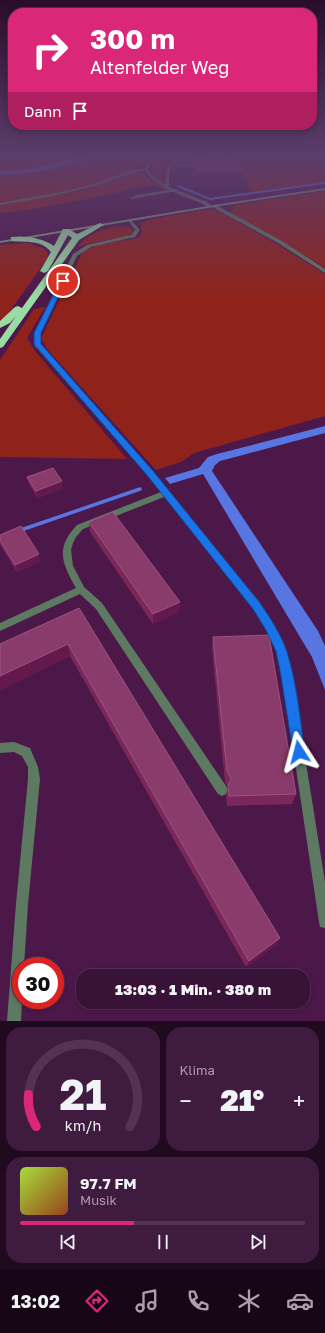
<!DOCTYPE html>
<html lang="de">
<meta charset="utf-8">
<style>
body{margin:0;font-family:"Golos Text",sans-serif;background:#401b40;color:#f1f3f6;height:100vh;display:flex;flex-direction:column;font-size:15px;white-space:nowrap}
*{box-sizing:border-box;margin:0}
p{font-size:13px;color:#ab9eae}
.icon{flex:none;width:22px;height:22px;fill:none;stroke:currentColor;stroke-width:2;stroke-linecap:round;stroke-linejoin:round}
.map{position:relative;height:1021px;overflow:hidden}
.drawer{display:flex;flex-direction:column;gap:6px;padding:6px;background:#1f0a1f;flex:1}
.drawer>*{flex:none}
.hud{position:absolute;left:8px;top:8px;width:309px;height:122px;border-radius:16px;box-shadow:0 2px 6px #0003,0 0 0 1px #533253;background:#db2777;color:#fff;overflow:hidden}
.speed{position:absolute;left:12px;top:957px;display:flex;gap:8px;font-size:20px;font-weight:700;text-align:center}
.speed>*{display:grid;place-content:center;width:52px;height:52px;border-radius:50%;background:#391238;box-shadow:0 2px 6px #0003,0 0 0 1px #533253;line-height:1}
.speed .limit{border:6px solid #d22;background:#fff;color:#111}
.pin{position:absolute;display:grid;place-items:center;width:34px;height:34px;color:#fff;margin:-17px;border:2px solid #fff;border-radius:50%;box-shadow:0 1px 4px #0007}
.me{position:absolute;width:44px;margin:-22px;rotate:351deg;stroke-linejoin:round;filter:drop-shadow(0 0 3px #0008)}
.turn{display:flex;align-items:center;gap:14px;height:84px;padding:0 16px;font-size:18px}
.turn .icon{width:52px;height:52px;stroke-width:2.5}
.turn b{display:block;font-size:28px;line-height:34px}
.then{display:flex;align-items:center;height:38px;padding:0 16px;background:#0003;gap:8px;font-size:15px}
.big{font-size:30px;font-weight:800;line-height:1.1}
.drawer .card{flex:1;display:flex;flex-direction:column;justify-content:center;gap:6px;min-width:0;padding:0 14px;border-radius:16px;background:#401b40}
.drawer .dial{align-items:center;gap:0}
.dial svg{height:104px;overflow:visible;fill:none;stroke:#533253;stroke-width:7;stroke-linecap:round;text-anchor:middle}
.dial text{fill:#f1f3f6;stroke:none}
.song{display:flex;align-items:center;gap:12px}
.cover{width:48px;height:48px;border-radius:6px;background:linear-gradient(135deg,hsl(80 70% 55%),hsl(20 70% 35%))}
.played{height:4px;border-radius:2px;background:linear-gradient(90deg,#db2777 40%,#533253 40%)}
.keys{display:flex;justify-content:space-around;direction:ltr}
.heat{display:flex;justify-content:space-between;align-items:center;font-size:22px;direction:ltr}
.drawer .tiles{flex:1;display:grid;gap:6px;grid-template-columns:1fr 1fr}
.card:last-child{grid-column:span 2}
.trip{position:absolute;left:76px;top:969px;width:234px;height:40px;border-radius:16px;background:#391238;box-shadow:0 2px 6px #0003,0 0 0 1px #533253;font-weight:800;line-height:40px;text-align:center}
.tab-bar{display:flex;height:64px;justify-content:space-around;align-items:center;background:#170716;color:#ab9eae}
.tab-bar .icon{width:28px;height:28px}
.tab-bar .current{color:#db2777}
.tab-bar b{font-size:18px;color:#f1f3f6}
.map>svg:first-child{display:block}
.green{fill:#8f231b}
.water{fill:#5776e1}
.lines{fill:none;stroke-linecap:round;stroke-linejoin:round}
.stream-far1{stroke:#5776e1;stroke-width:2}
.stream{stroke:#5776e1;stroke-width:3.5}
.service{fill:#5e7962;fill-rule:evenodd}
.minor{fill:#5e7962;fill-rule:evenodd}
.secondary{fill:#76a17c;fill-rule:evenodd}
.motorway{fill:#98dca3;fill-rule:evenodd}
.wall{fill:#7c275a}
.shaded-wall{fill:#63194c}
.building{fill:#893b6b;stroke:#9b5481}
.route{fill:#1a73e8;stroke:#114b97}
</style>
<div class="map">
<svg width="325" height="1021" viewBox="0 0 325 1021">
<rect width="100%" height="100%" fill="#4c184a"/>
<g class="green">
<path d="M0,155H85L32,169L0,171Z"/>
<path d="M102,155H156C112,187 53,194 0,203V175C35,173 68,166 102,155Z"/>
<path d="M162,155H178C168,162 158,169 165,182L163,183L154,176L151,169L152,164Z"/>
<path d="M234,155H325V182L250,192Z"/>
<path d="M134,172L142,173L153,182L169,190L167,191L153,185L132,188L116,193L35,209L0,213V205L73,192L110,182Z"/>
<path d="M325,191V268L282,242L230,214L235,205Z"/>
<path d="M209,209L216,210L277,244L325,274V416L194,453L181,462L156,470L47,349L41,338L82,253C99,241 121,243 140,237L142,233L141,223L148,220Z"/>
<path d="M121,226L131,228L133,232L126,237L92,243L77,247C89,233 102,229 121,226Z"/>
<path d="M27,243L43,248L48,253L47,259L5,318L0,321V245Z"/>
<path d="M45,307L27,338L35,351L127,459L0,457V360L34,309Z"/>
</g>
<g class="water">
<path d="M85,155H102C69,166 35,174 0,175V171L32,169Z"/>
<path d="M325,426V433L220,461L215,465L212,471L318,631L325,646V690L312,657L300,637L203,474L170,484L165,478L199,468L208,457L217,454Z"/>
</g>
<g class="lines">
<path class="stream-far1" d="M178,186L210,199L325,183"/>
<path class="stream" d="M18,531L140,489"/>
<g class="service">
<path d="M204,164L205,166L169,167L167,166L169,165Z"/>
<path d="M146,168L147,170C128,173 110,182 91,187C61,195 31,200 0,205V203L71,190L93,184L131,170Z"/>
<path d="M174,189H176V191L132,199L130,198L137,195Z"/>
<path d="M166,490L169,491L170,493L169,495L83,529L76,537L73,543L71,550L73,566L84,587L102,603L226,786L228,790L226,794L222,796L218,794L96,609L80,594L0,631V623L76,588C62,563 55,548 77,525Z"/>
<path d="M14,742L30,748L38,767L40,779L28,904L24,966H21V1000H22L21,1021H7L16,904L28,779V767L22,756L14,752L0,753V743Z"/>
</g>
<g class="minor">
<path d="M156,155H161L152,163L148,169C152,176 158,181 166,185C163,171 168,164 178,155H183L171,167L169,175V187L207,202L211,205V207H207L203,204C183,195 156,189 144,169L149,161Z"/>
<path d="M212,205H216L282,241L325,269V273L278,243L212,207Z"/>
<path d="M130,219L140,230L135,237L91,247L77,256L40,333V345L153,471L260,603L273,625L286,651L292,675L325,882V928L320,927L319,922L282,675L276,651L266,630L254,609L147,475L34,345V333L73,254L87,245L131,235L135,230L128,220Z"/>
</g>
<path class="secondary" d="M325,188V190L214,207L0,243V241L214,205Z"/>
<path class="motorway" d="M100,223L104,225L102,226L79,240L3,347L0,348V339L16,316L10,323L0,328V321L15,307L18,306L22,308L72,238L68,235L48,271L44,273L40,271L51,252C41,239 25,243 11,241V237C25,235 43,238 54,246L63,229H69L77,234Z"/>
</g>
<g class="wall">
<path d="M190,155H234L241,170L240,174H196L194,168L195,164L226,163L225,162L193,163Z"/>
<path d="M27,477L63,488L38,498L29,484Z"/>
<path d="M89,522L180,602L179,612L153,624L90,532Z"/>
<path d="M0,535L40,561L17,572L0,544Z"/>
<path d="M79,608L280,938L276,945L246,967L70,656L0,690Z"/>
<path d="M213,637L296,794L292,804L227,806L226,796L228,787L225,782L212,649Z"/>
</g>
<g class="shaded-wall">
<path d="M62,481L63,488L38,498L36,491Z"/>
<path d="M39,554L40,561L17,572L15,565Z"/>
<path d="M180,602L179,612L153,624V614Z"/>
<path d="M68,644L70,656L0,690V676Z"/>
<path d="M280,938L276,945L246,967L249,961Z"/>
</g>
<g class="building">
<path d="M191,155H234L241,170L196,169L195,164L226,163L228,161L225,158L193,159Z"/>
<path d="M53,468L62,481L36,491L27,477Z"/>
<path d="M113,512L180,602L153,614L89,522Z"/>
<path d="M21,526L39,554L15,565L0,540V535Z"/>
<path d="M79,608L280,938L249,961L68,644L0,676V644Z"/>
<path d="M269,635L296,794L229,796L228,785L231,779L227,771L213,637Z"/>
</g>
<linearGradient id="sky" x2="0" y2="1"><stop stop-color="#2a0d29"/><stop offset="0.52" stop-color="#5b3d6b"/><stop offset="1" stop-color="#5b3d6b" stop-opacity="0"/></linearGradient>
<rect width="325" height="298" fill="url(#sky)"/>
<path class="route" d="M61,280L66,281L41,333V344L153,471L260,603C270,618 281,634 287,652C297,684 300,719 305,752L303,757L299,758L294,757L293,752L281,676L276,651L266,630L253,609L147,475L34,344V333Z"/>
</svg>
<div class="speed"><div class="limit">30</div></div>
<div class="pin" style="left:63px;top:281px;background:#d93025"><svg class="icon" aria-label="arrive" viewBox="0 0 24 24"><path d="M6 21V4h12l-3 4 3 4H6"/></svg></div>
<svg class="me" style="left:299px;top:752px" viewBox="-20 -20 40 40"><path d="M0-17L14 15 0 8-14 15z" fill="#1a73e8" stroke="#fff" stroke-width="4"/></svg>
<div class="trip">13:03 · 1 Min. · 380 m</div>
<div class="hud">
<div class="turn"><svg class="icon" aria-label="right" viewBox="0 0 24 24"><path d="M7 20v-9h11M14 6l5 5-5 5"/></svg><div><b>300 m</b>Altenfelder Weg</div></div>
<div class="then">Dann<svg class="icon" aria-label="arrive" viewBox="0 0 24 24"><path d="M6 21V4h12l-3 4 3 4H6"/></svg></div>
</div>
</div>
<section class="drawer">
<div class="tiles">
<div class="card dial"><svg viewBox="0 0 100 80">
<path d="M14 69A42 42 0 1 1 86 69"/>
<path d="M14 69A42 42 0 0 1 8 44" stroke="#db2777"/>
<text x="50" y="56" font-size="32" font-weight="700">21</text>
<text x="50" y="72" font-size="11">km/h</text>
</svg></div>
<div class="card"><p>Klima</p>
<div class="heat"><a>−</a><b class="big">21°</b><a>+</a></div>
</div>
<div class="card">
<div class="song"><i class="cover"></i><div><b>97.7 FM</b><p>Musik</p></div></div>
<div class="played"></div>
<div class="keys"><svg class="icon" aria-label="previous" viewBox="0 0 24 24"><path d="M18 5L8 12l10 7zM5 5v14"/></svg><svg class="icon" aria-label="pause" viewBox="0 0 24 24"><path d="M8 5v14M16 5v14"/></svg><svg class="icon" aria-label="next" viewBox="0 0 24 24"><path d="M6 5l10 7-10 7zM19 5v14"/></svg></div>
</div>
</div>
</section>
<nav class="tab-bar">
<b>13:02</b>
<svg class="icon current" aria-label="directions" viewBox="0 0 24 24"><path d="M12 3l9 9-9 9-9-9zM9 14v-3h6M13 9l2 2-2 2"/></svg>
<svg class="icon" aria-label="music" viewBox="0 0 24 24"><path d="M9 18V5l10-2v13"/><circle cx="6" cy="18" r="3"/><circle cx="16" cy="16" r="3"/></svg>
<svg class="icon" aria-label="phone" viewBox="0 0 24 24"><path d="M5 4h4l2 5-3 2q2 4 5 5l2-3 5 2v4C11 20 4 13 5 4z"/></svg>
<svg class="icon" aria-label="climate" viewBox="0 0 24 24"><path d="M12 3v18M4 7l16 10M4 17L20 7"/></svg>
<svg class="icon" aria-label="car" viewBox="0 0 24 24"><path d="M5 17H2v-5l4-1 3-4h7l3 4 3 1v5h-3M9 17h6M6 11h13"/><circle cx="7" cy="17" r="2"/><circle cx="17" cy="17" r="2"/></svg>
</nav>
